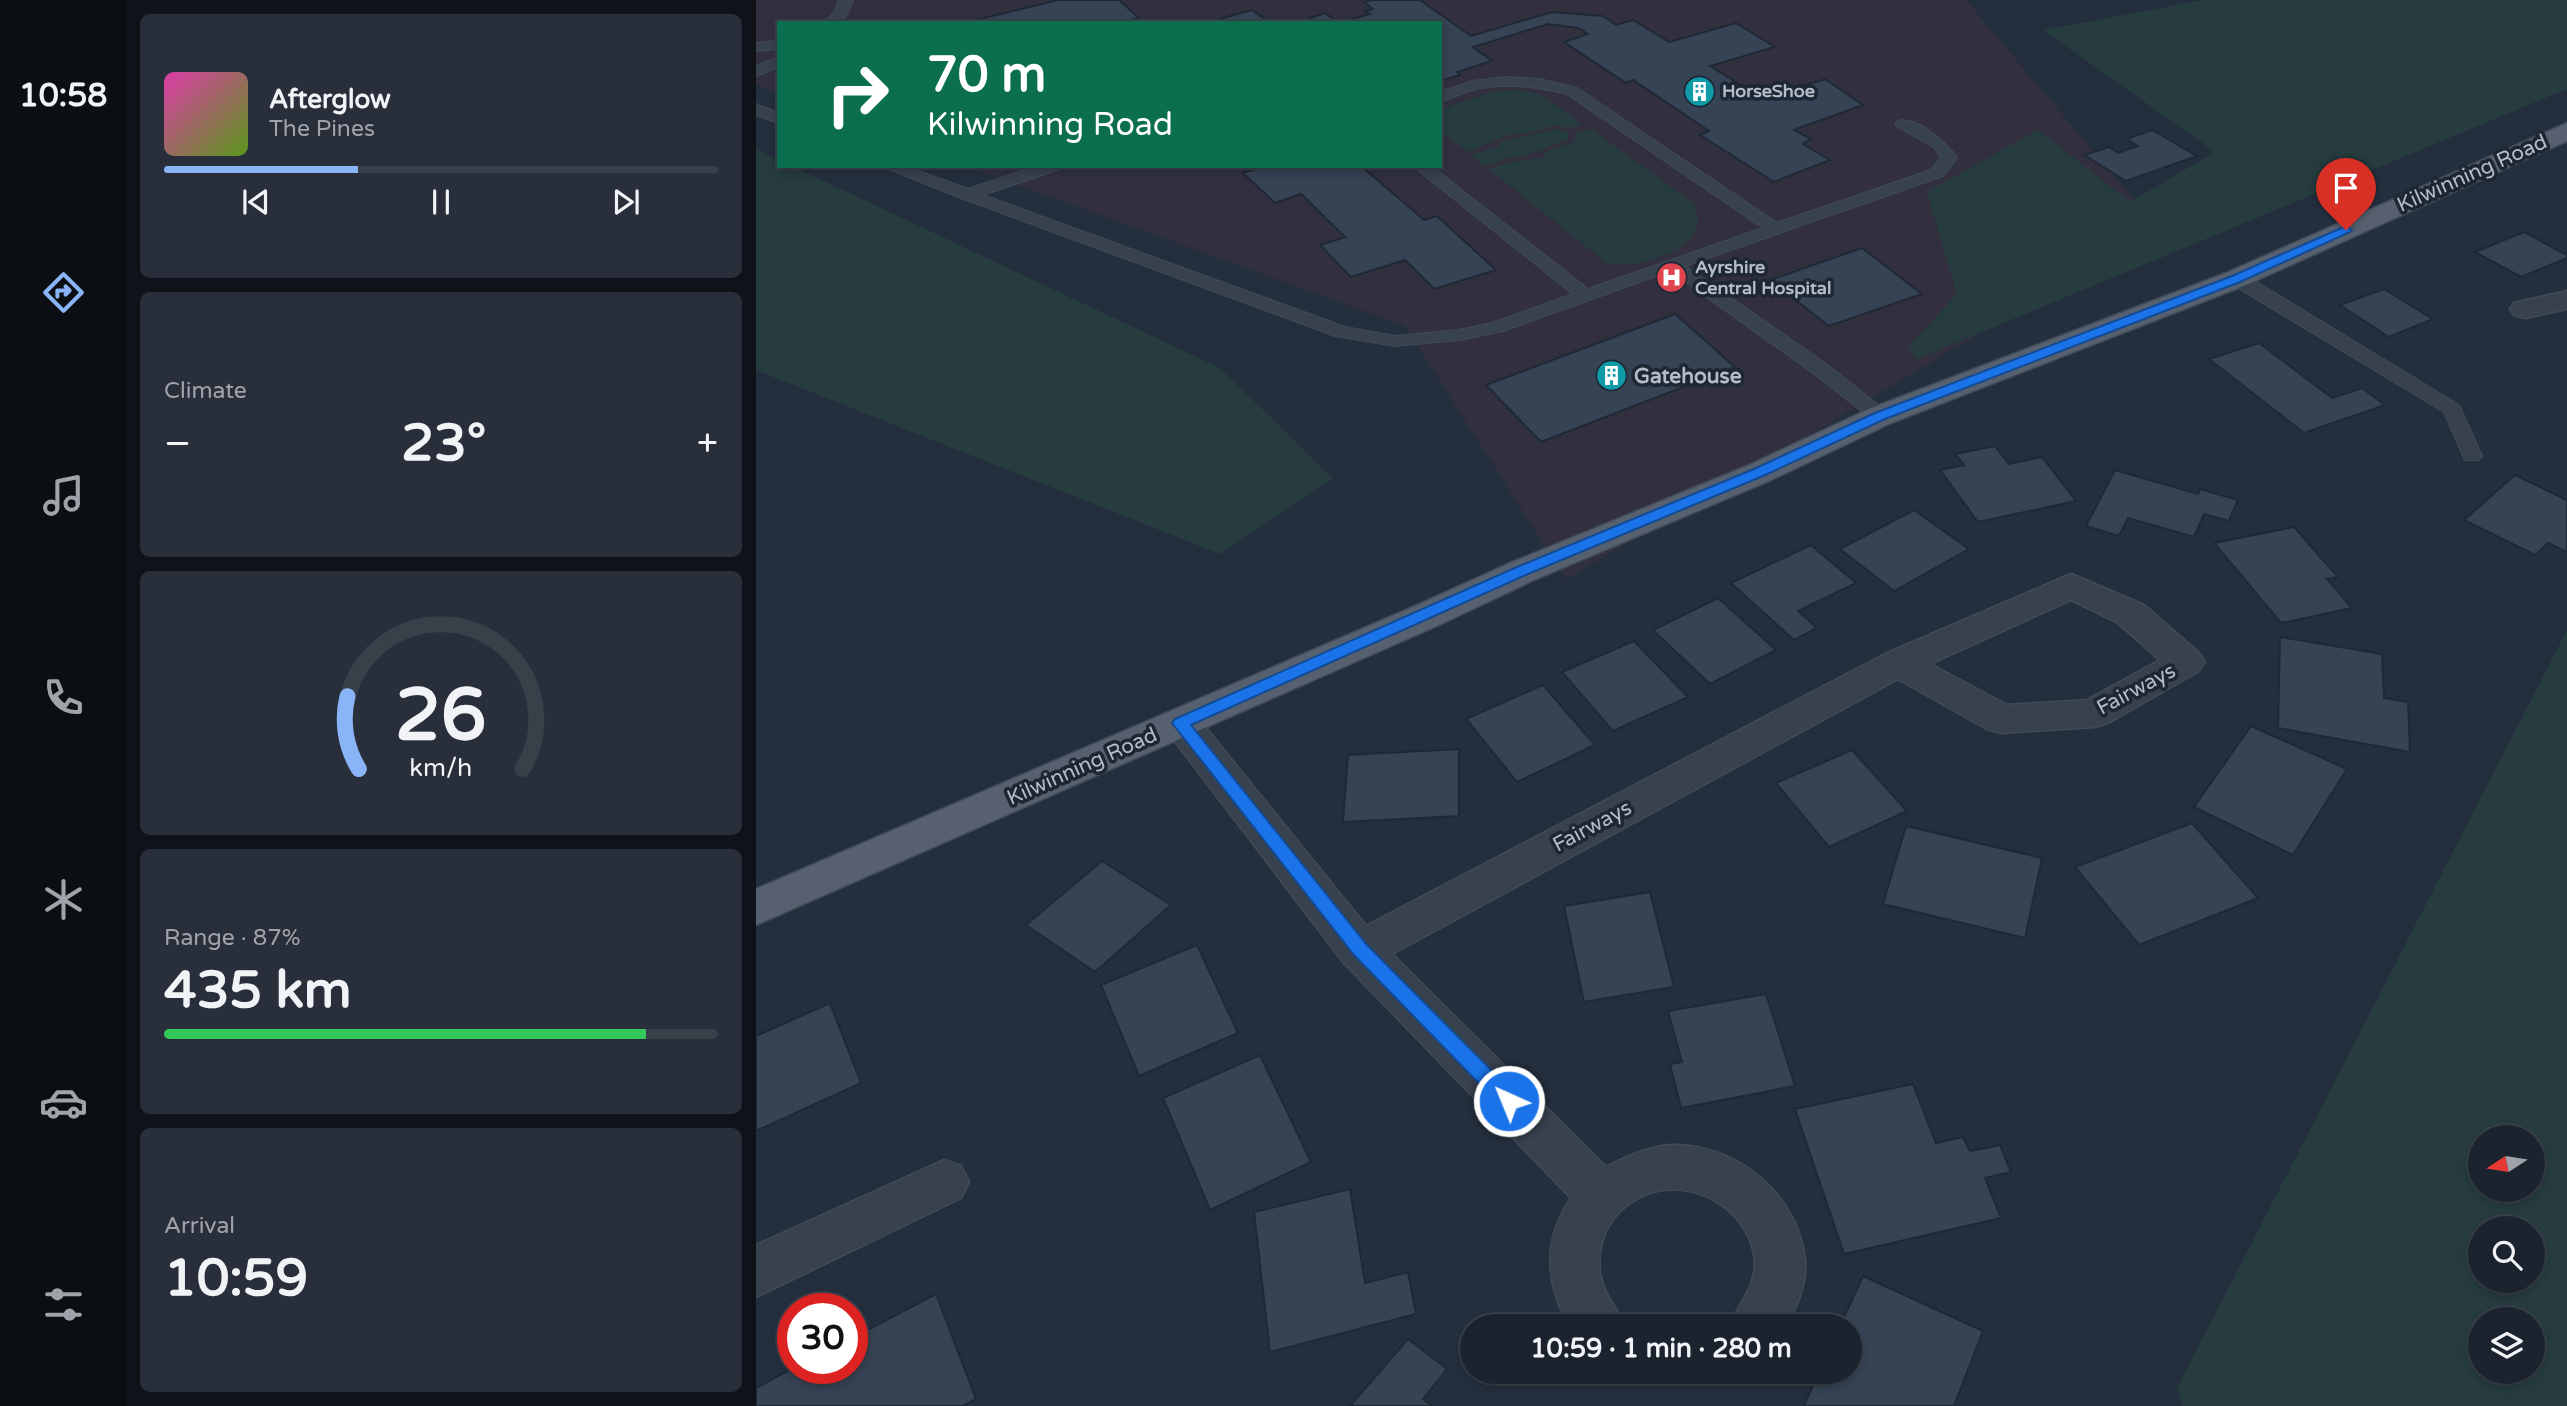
<!DOCTYPE html>
<meta charset="utf-8">
<style>
body{margin:0;font-family:"Varela Round",sans-serif;background:#282f3a;color:#f1f3f6;height:100vh;display:flex;flex-direction:column;font-size:26px;white-space:nowrap}
*{box-sizing:border-box;margin:0}
p{font-size:23px;color:#a0a4aa}
.icon{flex:none;width:38px;height:38px;fill:none;stroke:currentColor;stroke-width:2;stroke-linecap:round;stroke-linejoin:round}
.map{position:relative;flex:1;overflow:hidden}
.drawer{display:flex;flex-direction:column;gap:14px;padding:14px;background:#0f1319;width:630px}
.drawer>*{flex:none}
.guide{position:absolute;left:21px;top:21px;width:665px;height:147px;border-radius:0px;box-shadow:0 4px 10px #0003,0 0 0 2px #39404a;background:#0b6e4f;color:#fff;overflow:hidden}
.needle{width:46px;rotate:258deg}
.buttons{position:absolute;left:1712px;top:1125px;display:grid;gap:14px}
.buttons a{display:grid;place-items:center;width:77px;height:77px;border-radius:50%;background:#1b232e;box-shadow:0 4px 10px #0003,0 0 0 2px #39404a;font-size:35px}
.speed{position:absolute;left:21px;top:1293px;display:flex;gap:14px;font-size:35px;font-weight:700;text-align:center}
.speed>*{display:grid;place-content:center;width:91px;height:91px;border-radius:50%;background:#1b232e;box-shadow:0 4px 10px #0003,0 0 0 2px #39404a;line-height:1}
.speed .limit{border:10px solid #d22;background:#fff;color:#111}
.pin{position:absolute;display:grid;place-items:center;width:60px;height:60px;color:#fff;margin:-72px -30px;border-radius:50% 50% 50% 0;rotate:-45deg;box-shadow:0 0 7px #0007}
.pin .icon{rotate:45deg}
.me{position:absolute;width:77px;margin:-38px;rotate:316deg;stroke-linejoin:round;filter:drop-shadow(0 0 5px #0008)}
.turn{display:flex;align-items:center;gap:24px;height:147px;padding:0 35px;font-size:32px}
.turn .icon{width:91px;height:91px;stroke-width:2.5}
.turn b{display:block;font-size:49px;line-height:60px}
.big{font-size:52px;font-weight:800;line-height:1.1}
.drawer .tile{flex:1;display:flex;flex-direction:column;justify-content:center;gap:10px;min-width:0;padding:0 24px;border-radius:10px;background:#282f3a}
.drawer .dial{align-items:center;gap:0}
.dial svg{height:182px;overflow:visible;fill:none;stroke:#39404a;stroke-width:7;stroke-linecap:round;text-anchor:middle}
.dial text{fill:#f1f3f6;stroke:none}
.song{display:flex;align-items:center;gap:21px}
.cover{width:84px;height:84px;border-radius:10px;background:linear-gradient(135deg,hsl(320 70% 55%),hsl(90 70% 35%))}
.played{height:7px;border-radius:4px;background:linear-gradient(90deg,#8ab4f8 35%,#39404a 35%)}
.keys{display:flex;justify-content:space-around;direction:ltr}
.heat{display:flex;justify-content:space-between;align-items:center;font-size:38px;direction:ltr}
.charge{height:10px;border-radius:5px;background:linear-gradient(90deg,#34c759 87%,#39404a 0)}
.trip{position:absolute;left:704px;top:1314px;width:402px;height:70px;border-radius:35px;background:#1b232e;box-shadow:0 4px 10px #0003,0 0 0 2px #39404a;font-weight:800;line-height:70px;text-align:center}
main{display:flex;flex:1;min-height:0}
.tab-bar{display:flex;flex-direction:column;width:126px;justify-content:space-around;align-items:center;background:#0b0e12;color:#a0a4aa}
.tab-bar .icon{width:49px;height:49px}
.tab-bar .on{color:#8ab4f8}
.tab-bar b{font-size:32px;color:#f1f3f6}
.map>svg:first-child{display:block}
.medical{fill:#32303f}
.green{fill:#263c3f;fill-rule:evenodd}
.building{fill:#364354;stroke:#1f2835;stroke-width:2}
.lines{fill:none;stroke-linecap:round;stroke-linejoin:round}
.service-casing{stroke:#414a57;stroke-width:2}
.minor-casing{stroke:#414a57;stroke-width:3}
.primary-casing{stroke:#414a57;stroke-width:3}
.service{fill:#38414e;fill-rule:evenodd}
.minor{fill:#38414e;fill-rule:evenodd}
.primary{fill:#56606e;fill-rule:evenodd}
.route{fill:#1a73e8;stroke:#114b97;stroke-width:2}
.labels{text-anchor:middle;stroke-width:7;stroke-linejoin:round;paint-order:stroke}
.far-poi-label{font-size:18px;font-weight:bold;fill:#b4bcc9;stroke:#1d2633;text-anchor:start}
.street-label{font-size:21px;fill:#b4bcc9;stroke:#1d2633}
.poi-label{font-size:21px;font-weight:bold;fill:#b4bcc9;stroke:#1d2633;text-anchor:start}
</style>
<main>
<nav class="tab-bar">
<b>10:58</b>
<svg class="icon on" aria-label="directions" viewBox="0 0 24 24"><path d="M12 3l9 9-9 9-9-9zM9 14v-3h6M13 9l2 2-2 2"/></svg>
<svg class="icon" aria-label="music" viewBox="0 0 24 24"><path d="M9 18V5l10-2v13"/><circle cx="6" cy="18" r="3"/><circle cx="16" cy="16" r="3"/></svg>
<svg class="icon" aria-label="phone" viewBox="0 0 24 24"><path d="M5 4h4l2 5-3 2q2 4 5 5l2-3 5 2v4C11 20 4 13 5 4z"/></svg>
<svg class="icon" aria-label="climate" viewBox="0 0 24 24"><path d="M12 3v18M4 7l16 10M4 17L20 7"/></svg>
<svg class="icon" aria-label="car" viewBox="0 0 24 24"><path d="M5 17H2v-5l4-1 3-4h7l3 4 3 1v5h-3M9 17h6M6 11h13"/><circle cx="7" cy="17" r="2"/><circle cx="17" cy="17" r="2"/></svg>
<svg class="icon" aria-label="filters" viewBox="0 0 24 24"><path d="M4 7h16M4 17h16"/><circle cx="9" cy="7" r="2"/><circle cx="15" cy="17" r="2"/></svg>
</nav>
<section class="drawer">
<div class="tile">
<div class="song"><i class="cover"></i><div><b>Afterglow</b><p>The Pines</p></div></div>
<div class="played"></div>
<div class="keys"><svg class="icon" aria-label="previous" viewBox="0 0 24 24"><path d="M18 5L8 12l10 7zM5 5v14"/></svg><svg class="icon" aria-label="pause" viewBox="0 0 24 24"><path d="M8 5v14M16 5v14"/></svg><svg class="icon" aria-label="next" viewBox="0 0 24 24"><path d="M6 5l10 7-10 7zM19 5v14"/></svg></div>
</div>
<div class="tile"><p>Climate</p>
<div class="heat"><a>−</a><b class="big">23°</b><a>+</a></div>
</div>
<div class="tile dial"><svg viewBox="0 0 100 80">
<path d="M14 69A42 42 0 1 1 86 69"/>
<path d="M14 69A42 42 0 0 1 9 37" stroke="#8ab4f8"/>
<text x="50" y="56" font-size="32" font-weight="700">26</text>
<text x="50" y="72" font-size="11">km/h</text>
</svg></div>
<div class="tile"><p>Range · 87%</p><b class="big">435 km</b><div class="charge"></div></div>
<div class="tile"><p>Arrival</p><b class="big">10:59</b></div>
</section>
<div class="map">
<svg width="1811" height="1406" viewBox="0 0 1811 1406">
<rect width="100%" height="100%" fill="#242f3e"/>
<path class="medical" d="M0,0H1210L1402,228L810,579L649,326L210,166H684V23H23V94L0,84Z"/>
<g class="green">
<path d="M1448,0H1811V89L1161,359L1152,347L1201,294L1171,192L1282,130L1374,202L1459,152L1287,30Z"/>
<path d="M761,90L784,94L826,124L813,128L798,125L773,133L754,134L712,152L684,131V109L737,92Z"/>
<path d="M801,129L812,132V139L770,156L756,157L728,166L716,155L742,147L746,141Z"/>
<path d="M835,129L937,203L943,223L935,238L922,250L882,264H852L733,169L755,162L786,158L793,150L819,142V134Z"/>
<path d="M0,149L23,160V166H36L464,368L577,478L464,554L0,370Z"/>
<path d="M1811,630V1406H1427L1421,1388ZM1724,1138H1776V1190H1724ZM1776,1228V1281H1724V1228ZM1724,1320H1776V1372H1724Z"/>
</g>
<g class="building">
<path d="M302,0H363L383,18L362,23H207Z"/>
<path d="M616,0H664L715,36L796,12L847,16L860,25L877,20L913,42L980,23L1019,47L954,66L1006,98L1069,79L1107,105L1038,130L1055,139L1047,144L1074,160L1018,182L944,135L953,131L877,80L870,83L808,42L832,34L822,28L792,24L717,47L736,61L701,72L704,75L684,81V23H583L614,14L609,11L617,9L608,2Z"/>
<path d="M496,10L514,23H449Z"/>
<path d="M569,13L583,23H540Z"/>
<path d="M1396,130L1441,156L1370,181L1328,155L1353,147L1362,153L1382,146L1371,139Z"/>
<path d="M509,166H605L668,220L681,216L740,270L678,289L649,260L595,277L564,245L589,237L545,194L519,203L487,173Z"/>
<path d="M1768,232L1811,255V258L1765,277L1719,252Z"/>
<path d="M1106,248L1166,294L1073,326L1014,280Z"/>
<path d="M1628,289L1677,319L1633,337L1584,305Z"/>
<path d="M919,314L979,367L785,442L730,385Z"/>
<path d="M1503,343L1576,398L1606,388L1629,405L1548,433L1453,359Z"/>
<path d="M1239,446L1253,464L1286,457L1320,501L1222,522L1184,470L1208,465L1199,454Z"/>
<path d="M1359,470L1442,494L1444,489L1482,500L1473,521L1448,514L1438,537L1372,518L1363,536L1330,526Z"/>
<path d="M1759,475L1811,500V552L1792,543L1779,555L1708,520Z"/>
<path d="M1158,510L1213,549L1138,591L1084,549Z"/>
<path d="M1538,527L1582,577L1571,579L1596,608L1525,623L1458,543Z"/>
<path d="M1055,545L1100,583L1042,611L1061,628L1038,640L975,583Z"/>
<path d="M962,598L1020,650L954,684L897,630Z"/>
<path d="M1524,637L1626,654L1628,698L1652,702L1654,752L1522,728Z"/>
<path d="M878,641L932,697L857,731L806,672Z"/>
<path d="M787,685L839,745L761,782L710,719Z"/>
<path d="M1495,726L1591,769L1537,855L1438,807Z"/>
<path d="M703,749V816L587,822L592,755Z"/>
<path d="M1096,750L1151,811L1073,847L1020,783Z"/>
<path d="M1436,823L1502,898L1383,945L1319,867Z"/>
<path d="M1150,826L1286,858L1269,938L1127,904Z"/>
<path d="M346,861L415,905L339,972L270,925Z"/>
<path d="M894,892L918,987L828,1002L808,906Z"/>
<path d="M441,945L482,1033L383,1076L345,985Z"/>
<path d="M1010,994L1039,1086L925,1108L914,1064L926,1062L912,1011Z"/>
<path d="M74,1003L105,1083L0,1131V1036Z"/>
<path d="M504,1055L555,1162L454,1210L407,1098Z"/>
<path d="M1157,1084L1180,1143L1207,1137L1214,1151L1244,1145L1255,1172L1229,1178L1245,1218L1088,1254L1039,1109Z"/>
<path d="M594,1189L609,1283L652,1272L660,1314L514,1352L498,1212Z"/>
<path d="M1107,1276L1227,1331L1198,1406H1048L1063,1372H1094V1326H1084Z"/>
<path d="M180,1294L220,1399L207,1406H0V1388L37,1368H96V1338Z"/>
<path d="M652,1339L691,1369L667,1399L676,1406H594Z"/>
</g>
<g class="lines">
<defs>
<g id="service">
<path d="M83,0H97L91,15L84,23H68L78,13Z"/>
<path d="M23,41V49L0,51V43Z"/>
<path d="M23,57V67L0,76V66Z"/>
<path d="M750,77L783,79L821,88L1021,223L1175,170L1185,158L1178,147L1142,127L1139,124L1142,121C1161,116 1191,143 1201,158L1187,176L929,266L1070,364L1131,412L1134,416L1131,420H1117L1056,372L914,271L747,331L703,340L639,346L579,336L205,198L126,166H149L212,189L282,166H306L304,169L227,195L589,327L639,336L703,330L736,323L817,294L657,166H675L832,289L1007,228L811,94C780,86 748,82 716,90C705,93 695,99 684,101V92L717,81Z"/>
<path d="M0,104L23,113V123L0,115Z"/>
<path d="M1480,274L1494,278L1703,405L1726,456L1723,460H1709L1688,412L1474,283L1471,279L1474,275Z"/>
</g>
<g id="minor">
<path d="M1811,291V309L1769,318L1758,315L1754,309L1758,303Z"/>
<path d="M1315,574L1388,605L1443,653L1449,662L1443,671L1352,723L1338,727L1245,733L1231,729L1142,679L636,954L850,1167C869,1157 894,1146 916,1145C981,1144 1043,1195 1049,1261C1051,1284 1041,1307 1030,1326H974C982,1304 999,1288 999,1263C998,1242 988,1225 973,1211C920,1163 835,1200 844,1273C847,1294 861,1307 868,1326H812C790,1281 786,1241 815,1198L588,963L405,723L410,713L424,709L438,713L610,926L1129,654ZM1315,600L1362,623L1404,660L1331,700L1251,705L1174,664Z"/>
<path d="M188,1160L205,1166L213,1182L205,1198L0,1297V1245Z"/>
</g>
<path id="primary" d="M1811,123V141L1490,285L1135,423L1015,480L780,579L683,625L0,925V889L657,607L754,563L991,466L1113,409L1470,273Z"/>
</defs>
<use href="#service" class="service-casing"/>
<use href="#minor" class="minor-casing"/>
<use href="#primary" class="primary-casing"/>
<use href="#service" class="service"/>
<use href="#minor" class="minor"/>
<use href="#primary" class="primary"/>
</g>
<path class="route" d="M1590,226L1596,230L1594,232L1484,282L1129,419L1007,476L772,574L435,725L611,945L760,1095L763,1101L760,1107L753,1110L746,1107L598,955L416,723L419,719L761,567L998,469L1119,413L1476,276Z"/>
<defs>
<symbol id="building-disc" viewBox="-11 -11 22 22"><circle r="9.5" fill="#0f9aa8" stroke="#1d2633"/><path d="M-4-6H4V6H1V3H-1V6H-4ZM-2.5-4.3h1.7v1.8h-1.7ZM.8-4.3h1.7v1.8H.8ZM-2.5-1h1.7V.8h-1.7ZM.8-1h1.7V.8H.8Z" fill="#fff"/></symbol>
<symbol id="hospital-disc" viewBox="-11 -11 22 22"><circle r="9.5" fill="#e0444e" stroke="#1d2633"/><path d="M-5-5h3v3.5h4V-5h3V5h-3V1.5h-4V5h-3Z" fill="#fff"/></symbol>
</defs>
<g fill-rule="evenodd">
<use href="#building-disc" x="926" y="74" width="35" height="35"/>
<use href="#hospital-disc" x="898" y="260" width="35" height="35"/>
<use href="#building-disc" x="838" y="358" width="35" height="35"/>
</g>
<g class="labels">
<g class="far-poi-label">
<text x="966" y="97">HorseShoe</text>
<text x="939" y="273">Ayrshire<tspan x="939" dy="21">Central Hospital</tspan></text>
</g>
<g class="street-label">
<text transform="translate(1716 173) rotate(-24)" y="7">Kilwinning Road</text>
<text transform="translate(1380 689) rotate(-28)" y="7">Fairways</text>
<text transform="translate(326 766) rotate(-24)" y="7">Kilwinning Road</text>
<text transform="translate(836 826) rotate(-28)" y="7">Fairways</text>
</g>
<g class="poi-label">
<text x="878" y="383">Gatehouse</text>
</g>
</g>
</svg>
<div class="buttons">
<a><svg class="needle" viewBox="-14 -14 28 28"><path d="M0-13l5 13h-10z" fill="#e53935"/><path d="M0 13l5-13h-10z" fill="#a0a4aa"/></svg></a>
<a><svg class="icon" aria-label="search" viewBox="0 0 24 24"><circle cx="10" cy="10" r="6"/><path d="M15 15l6 6"/></svg></a>
<a><svg class="icon" aria-label="layers" viewBox="0 0 24 24"><path d="M12 4l9 5-9 5-9-5zM3 14l9 5 9-5"/></svg></a>
</div>
<div class="speed"><div class="limit">30</div></div>
<div class="pin" style="left:1590px;top:230px;background:#d93025"><svg class="icon" aria-label="arrive" viewBox="0 0 24 24"><path d="M6 21V4h12l-3 4 3 4H6"/></svg></div>
<svg class="me" style="left:753px;top:1101px" viewBox="-20 -20 40 40"><circle r="17" fill="#1a73e8" stroke="#fff" stroke-width="3"/><path d="M0-11L8 9 0 5-8 9z" fill="#fff"/></svg>
<div class="trip">10:59 · 1 min · 280 m</div>
<div class="guide">
<div class="turn"><svg class="icon" aria-label="right" viewBox="0 0 24 24"><path d="M7 20v-9h11M14 6l5 5-5 5"/></svg><div><b>70 m</b>Kilwinning Road</div></div>
</div>
</div>
</main>
